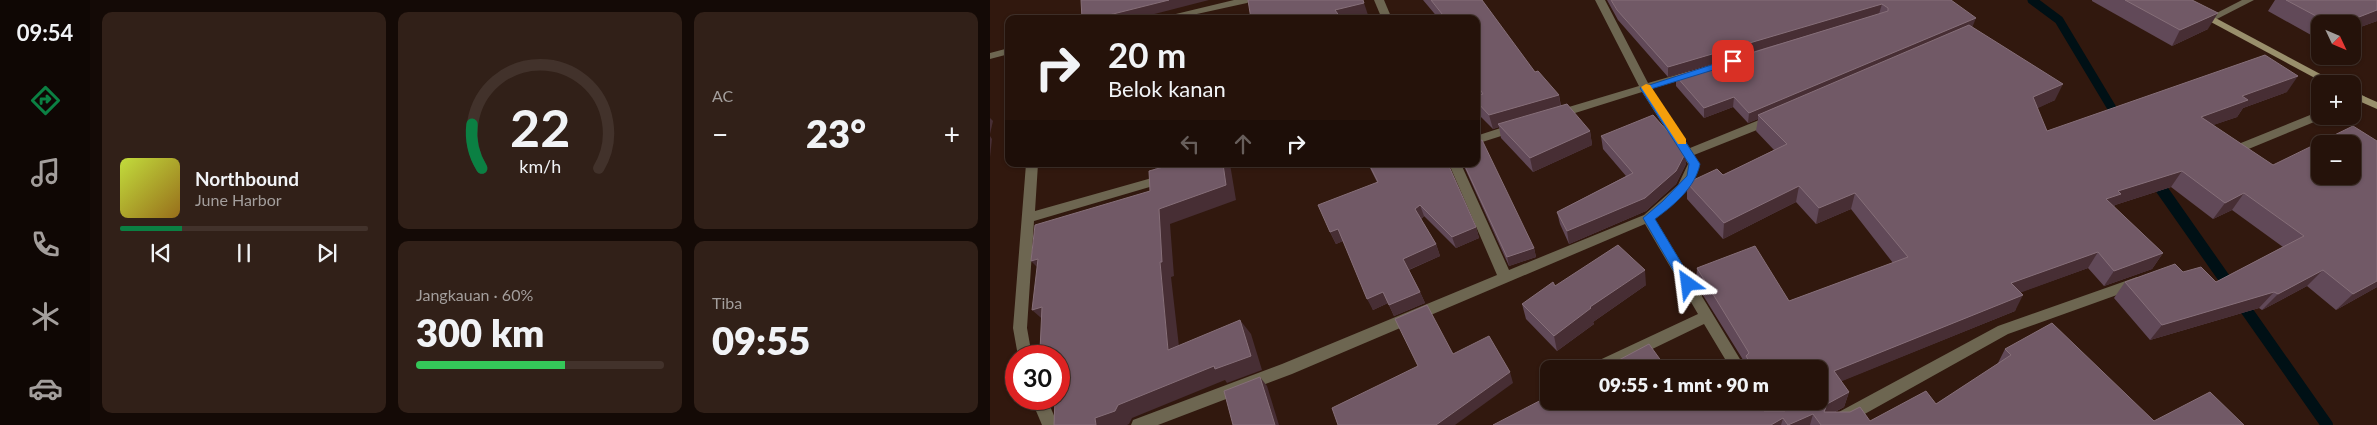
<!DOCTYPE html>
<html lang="id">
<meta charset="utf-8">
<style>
body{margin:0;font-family:Lato,sans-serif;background:#312018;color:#f1f3f6;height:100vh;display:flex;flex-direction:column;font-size:19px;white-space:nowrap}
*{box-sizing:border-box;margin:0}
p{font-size:16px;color:#a39e9c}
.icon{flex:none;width:28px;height:28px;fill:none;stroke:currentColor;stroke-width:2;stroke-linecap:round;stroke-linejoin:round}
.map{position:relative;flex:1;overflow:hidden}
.panel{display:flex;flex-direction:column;gap:12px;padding:12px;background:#140a06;width:900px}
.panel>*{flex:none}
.hud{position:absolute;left:15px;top:15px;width:475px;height:152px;border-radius:10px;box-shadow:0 1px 4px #0004,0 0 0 1px #42322b;background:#25120a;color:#f1f3f6;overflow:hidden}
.needle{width:32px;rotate:134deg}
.tools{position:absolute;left:1321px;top:15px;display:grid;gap:10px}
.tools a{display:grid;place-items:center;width:50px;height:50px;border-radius:10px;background:#25120a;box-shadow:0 1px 4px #0004,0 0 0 1px #42322b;font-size:25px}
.speed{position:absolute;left:15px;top:345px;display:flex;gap:10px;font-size:25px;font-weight:700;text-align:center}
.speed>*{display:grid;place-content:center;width:65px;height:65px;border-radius:50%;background:#25120a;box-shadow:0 1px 4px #0004,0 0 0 1px #42322b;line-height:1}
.speed .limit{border:8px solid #d22;background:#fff;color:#111}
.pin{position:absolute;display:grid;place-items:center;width:42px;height:42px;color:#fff;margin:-21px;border-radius:10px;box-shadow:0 2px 8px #0006}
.me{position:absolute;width:55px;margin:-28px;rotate:329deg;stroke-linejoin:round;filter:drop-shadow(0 0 4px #0008)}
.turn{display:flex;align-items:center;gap:18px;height:105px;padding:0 20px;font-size:22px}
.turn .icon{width:65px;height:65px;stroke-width:2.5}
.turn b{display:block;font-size:35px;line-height:42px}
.lanes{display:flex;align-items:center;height:48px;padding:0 20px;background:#0003;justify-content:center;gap:25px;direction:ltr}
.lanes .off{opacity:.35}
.big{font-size:38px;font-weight:800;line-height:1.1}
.panel .widget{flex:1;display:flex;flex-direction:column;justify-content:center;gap:8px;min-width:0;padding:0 18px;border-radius:10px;background:#312018}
.panel .dial{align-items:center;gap:0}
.dial svg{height:130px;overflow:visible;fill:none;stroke:#42322b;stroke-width:7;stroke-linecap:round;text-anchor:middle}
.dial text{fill:#f1f3f6;stroke:none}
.song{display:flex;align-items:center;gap:15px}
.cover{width:60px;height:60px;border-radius:8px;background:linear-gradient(135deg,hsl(70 70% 55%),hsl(40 70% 35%))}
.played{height:5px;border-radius:2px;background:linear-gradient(90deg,#0b8043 25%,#42322b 25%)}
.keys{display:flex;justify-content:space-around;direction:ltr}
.heat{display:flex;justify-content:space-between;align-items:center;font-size:28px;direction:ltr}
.charge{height:8px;border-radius:4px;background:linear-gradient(90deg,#34c759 60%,#42322b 0)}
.panel .tiles{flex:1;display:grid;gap:12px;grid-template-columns:repeat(3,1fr)}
.widget:first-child{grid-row:span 2}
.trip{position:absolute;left:550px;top:360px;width:288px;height:50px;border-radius:10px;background:#25120a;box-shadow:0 1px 4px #0004,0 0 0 1px #42322b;font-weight:800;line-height:50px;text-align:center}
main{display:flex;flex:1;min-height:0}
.menu{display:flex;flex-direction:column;width:90px;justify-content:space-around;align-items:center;background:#0f0704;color:#a39e9c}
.menu .icon{width:35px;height:35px}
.menu .on{color:#0b8043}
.menu b{font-size:22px;color:#f1f3f6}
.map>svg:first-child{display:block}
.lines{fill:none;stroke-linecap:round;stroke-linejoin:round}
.stream-far1{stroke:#001015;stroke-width:9}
.stream{stroke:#001015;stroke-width:12}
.street{fill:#6d6651;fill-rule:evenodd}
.secondary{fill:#998f6c;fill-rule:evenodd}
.wall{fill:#614958}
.shaded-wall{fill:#472e34}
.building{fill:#715966;stroke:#866f79;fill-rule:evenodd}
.route{fill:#1a73e8;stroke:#114b97}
.slow{fill:#f59e0b}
</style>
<main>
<nav class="menu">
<b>09:54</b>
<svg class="icon on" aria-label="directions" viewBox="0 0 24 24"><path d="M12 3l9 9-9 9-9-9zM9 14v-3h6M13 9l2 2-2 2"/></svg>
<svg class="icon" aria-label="music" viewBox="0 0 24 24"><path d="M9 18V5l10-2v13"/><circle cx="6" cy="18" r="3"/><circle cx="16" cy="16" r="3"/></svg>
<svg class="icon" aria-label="phone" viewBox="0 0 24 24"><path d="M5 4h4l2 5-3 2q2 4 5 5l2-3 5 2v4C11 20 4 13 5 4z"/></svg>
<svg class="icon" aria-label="climate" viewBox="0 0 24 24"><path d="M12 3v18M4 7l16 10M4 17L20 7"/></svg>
<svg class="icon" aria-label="car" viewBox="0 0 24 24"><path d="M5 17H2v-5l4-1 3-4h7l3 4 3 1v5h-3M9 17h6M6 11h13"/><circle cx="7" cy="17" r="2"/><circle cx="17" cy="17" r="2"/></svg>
</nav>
<section class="panel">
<div class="tiles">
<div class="widget">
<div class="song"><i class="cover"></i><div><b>Northbound</b><p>June Harbor</p></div></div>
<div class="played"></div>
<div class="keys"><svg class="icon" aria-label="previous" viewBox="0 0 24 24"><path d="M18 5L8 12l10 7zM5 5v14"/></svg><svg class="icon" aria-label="pause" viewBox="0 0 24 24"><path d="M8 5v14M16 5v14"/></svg><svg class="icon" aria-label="next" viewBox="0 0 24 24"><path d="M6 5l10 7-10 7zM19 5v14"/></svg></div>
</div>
<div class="widget dial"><svg viewBox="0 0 100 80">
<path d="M14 69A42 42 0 1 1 86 69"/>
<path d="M14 69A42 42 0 0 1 8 42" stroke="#0b8043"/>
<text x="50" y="56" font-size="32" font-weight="700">22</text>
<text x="50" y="72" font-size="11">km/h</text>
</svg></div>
<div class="widget"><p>AC</p>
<div class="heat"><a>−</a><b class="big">23°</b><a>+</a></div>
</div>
<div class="widget"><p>Jangkauan · 60%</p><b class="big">300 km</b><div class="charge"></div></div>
<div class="widget"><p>Tiba</p><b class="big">09:55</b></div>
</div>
</section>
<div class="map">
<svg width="1387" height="425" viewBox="0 0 1387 425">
<rect width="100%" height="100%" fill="#31180e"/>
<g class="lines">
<g class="stream-far1">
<path d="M1042,0L1069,20L1129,120"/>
<path d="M1165,179L1169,185"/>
</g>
<path class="stream" d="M1168,184L1337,425"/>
<g class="street">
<path d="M244,0H262L257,3L184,19H165Z"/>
<path d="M384,0H394L402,19H392Z"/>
<path d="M605,0H615L658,83L700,71L705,74L704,76L661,89L700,148L779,116H787L789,119L787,122L704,155L710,164C703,189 685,204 665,219L756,369H741L714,324L621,369H599L601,364L708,314L655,224L302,374L168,425H141L143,420L292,364L507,275L459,164H471L519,270L654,215L688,185L698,164L652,92L566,119L560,115L562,112L649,86Z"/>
<path d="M1252,0H1264L1223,21L1220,22L1215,19Z"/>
<path d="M19,48V54L0,59V53Z"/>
<path d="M1372,95L1377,98L1362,105V98Z"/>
<path d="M1330,111V116L1334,118L1244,155L1240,156L1234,152L1236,149Z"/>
<path d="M526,123L530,124L532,127L530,130L486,144V136Z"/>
<path d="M36,164H48L45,211L176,174L182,178L180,181L44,221L37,328L42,356H28L23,328Z"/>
<path d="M1147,277L1152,278L1154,282L1152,286L1018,334L855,425H832L834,420L1008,326Z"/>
<path d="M41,399H57L68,425H52Z"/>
<path d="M760,401H777L790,425H773Z"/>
</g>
<g class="secondary">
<path d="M1180,0H1192L1349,84H1336Z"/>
<path d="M1362,91L1387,102V109L1362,98Z"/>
</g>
</g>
<g class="wall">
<path d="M433,0H486L545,72L569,95L571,106L600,131L602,145L543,172L511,138L509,127L503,129L486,112V96L489,95L486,92V19H449Z"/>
<path d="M617,0H961L982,28L1065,100L1047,108L1057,131L1297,92L1253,108L1247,117L1223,125L1387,287L1346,310L1317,286L1272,310L1269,308L1160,340L1124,298L1135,282L1193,272L1226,282L1293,247L1242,210L1223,219L1181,187L1125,205L1124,207L1173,253L1162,269L1114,286L1098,268L1031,292L1025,311L851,381L859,392L854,407L845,412L880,421L946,404L1007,365L1015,349L1164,421L1254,425H503L702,405L774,411H784L779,401H829V369H754L755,363L706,284L707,268L799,301L903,263L861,209L826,224L806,202L733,239L697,199V183L733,175L784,150L766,131L768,119L758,123L743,107L714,118L686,86V76L776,48L678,77L628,20Z"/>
<path d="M1102,0H1202L1218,29L1182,46L1102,1Z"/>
<path d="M1285,0H1387V21L1362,30V24H1330V40L1278,11Z"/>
<path d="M611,136L696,152V164L686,184L656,211L579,244L570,224L567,212L636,176L613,149Z"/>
<path d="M378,164H430L486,227L489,238L466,248L434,216L431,219L446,244L450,256L419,270L430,292L435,303L404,316L398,303L383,310L353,241L346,244L340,232L387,182Z"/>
<path d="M473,164H486L544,248L546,257L519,266Z"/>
<path d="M656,285L603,322L604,324L567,351L536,319L532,304Z"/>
</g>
<g class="shaded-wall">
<path d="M179,0H219L145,19H103Z"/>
<path d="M373,0L378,15L361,19H340L345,10Z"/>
<path d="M892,4L889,14L678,77V67Z"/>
<path d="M1387,10V21L1362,30V24H1351Z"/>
<path d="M1228,13L1218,29L1182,46L1190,30Z"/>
<path d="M986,18L982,28L768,115V119L758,123L759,113Z"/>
<path d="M1308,76L1297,92L1253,108L1247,117L1200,133L1211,117L1252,96Z"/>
<path d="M1073,84L1065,100L1036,114L1043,97Z"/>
<path d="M569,95L571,109L508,124L509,127L503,129L499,115Z"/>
<path d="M744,97L743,107L714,118V108Z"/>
<path d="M0,118L3,121L0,134Z"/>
<path d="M600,131L602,145L543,172L540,158Z"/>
<path d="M0,136L2,139L0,157Z"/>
<path d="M696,152V164L686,184L656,211L579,244L577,231Z"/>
<path d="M162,164H205L169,174Z"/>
<path d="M233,164H240L246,200L180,224L184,276L181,277L191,364L178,350L170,262L169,209Z"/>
<path d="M1192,171L1181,187L1125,205L1122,210L1116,199L1128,191Z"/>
<path d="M809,186L806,202L733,239L734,223Z"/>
<path d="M865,193L861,209L826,224L829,208Z"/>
<path d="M1254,193L1242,210L1223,219L1235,203Z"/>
<path d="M430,205L434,216L429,220L425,209Z"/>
<path d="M486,227L489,238L466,248L462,237Z"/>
<path d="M348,229L353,241L346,244L340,232Z"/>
<path d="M446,244L450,256L418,270L413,259Z"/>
<path d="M544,248L546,257L519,266L517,257Z"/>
<path d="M1108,252L1098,268L1013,299L1021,283Z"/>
<path d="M1173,253L1162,269L1114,286L1124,271Z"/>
<path d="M48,259L56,276L41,261Z"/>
<path d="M655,270L656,285L603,322L604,324L567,351L564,336L600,307Z"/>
<path d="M1333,270L1317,286L1272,310L1288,294Z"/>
<path d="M1387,281V287L1346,310L1363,294Z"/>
<path d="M393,292L398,303L383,310L377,299Z"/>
<path d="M430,292L435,303L404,316L399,305Z"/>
<path d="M1284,292L1269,308L1160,340L1172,325Z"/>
<path d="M1033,295L1025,311L840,386L844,371Z"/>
<path d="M52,307L58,324L42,310Z"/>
<path d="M250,320L261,334L272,370L237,383L235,380L142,418L139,424L137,425H106L105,418L128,405Z"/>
<path d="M57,348V356L50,350Z"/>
<path d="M520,372L523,383L465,425H446Z"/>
<path d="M270,377L277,386L289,425H285Z"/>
<path d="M859,392L854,407L833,418L831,425L837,404Z"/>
<path d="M823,414L820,425H798Z"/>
<path d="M793,418L791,425H781Z"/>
</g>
<g class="building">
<path d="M91,0H179L103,19H92Z"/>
<path d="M258,0H373L374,3L345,10L350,17L340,19H261Z"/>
<path d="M441,0H492L545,72L548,71L569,95L499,115L486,101V96L493,94L486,83V19H456Z"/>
<path d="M621,0H961L986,18L759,113L744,97L714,108L686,76L898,11V8L892,4L678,67L627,10Z"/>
<path d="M1135,0H1202L1228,13L1190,30Z"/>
<path d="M1296,0H1387V10L1351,24H1341Z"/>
<path d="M979,25L1073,84L1043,97L1057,131L1275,55L1308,76L1252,96L1258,100L1211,117L1283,165L1363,126L1387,141V281L1363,294L1333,270L1288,294L1284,292L1172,325L1135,282L1185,264L1193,272L1211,267L1226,282L1314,236L1254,193L1235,203L1192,171L1128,191L1131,194L1116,199L1173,253L1124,271L1108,252L1021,283L1033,295L844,371L859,392L837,404L834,412H860L870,407L880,421L936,391L946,404L1021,355L1015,349L1062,323L1164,421L1220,392L1254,425H831L823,414L798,425L793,418L781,425H503L559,396V401H700L702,405L708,401H769L774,411H795L790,401H829V369H762L763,368L756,356L759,353L707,268L765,246L799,301L918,257L865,193L829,208L809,186L734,223L697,183L727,169L733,175L797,144L768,115ZM1330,144H1362V176H1330Z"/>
<path d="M577,104L600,131L540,158L508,124Z"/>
<path d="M663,115L696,152L686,171L655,198L577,231L567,212L643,173L611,136Z"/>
<path d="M492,140L544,248L517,257L474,164H486V142Z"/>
<path d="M184,164H233L236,185L169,209L172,262H170L178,350L250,320L261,356L225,369L224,366L128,405L125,411L105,418L106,425H64L65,399H69V356H57V348L50,350L52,307L42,310L48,259L41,261L45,225L160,191L159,171Z"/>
<path d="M379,164H458L486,227L462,237L430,205L425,209L446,244L413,259L430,292L399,305L393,292L377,299L348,229L340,232L328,205L388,182Z"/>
<path d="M628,245L655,270L600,307L601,308L564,336L532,304L563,282L565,286Z"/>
<path d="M437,305L463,354L499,336L520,372L446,425H348L342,408L428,366L405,319Z"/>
<path d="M659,344L677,369H612Z"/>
<path d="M270,377L285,425H243L234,391Z"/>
</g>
<path class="route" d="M743,58L747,61L746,63L661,89L710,164C705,188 684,205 665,219L704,284L698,289L693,287L653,218L673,201L697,176L699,164L650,88Z"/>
<path class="slow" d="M656,84L660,85L696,139V144H688L651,87Z"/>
</svg>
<div class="tools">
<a><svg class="needle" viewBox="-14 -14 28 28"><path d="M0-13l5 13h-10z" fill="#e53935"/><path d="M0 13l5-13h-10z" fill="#a39e9c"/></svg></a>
<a>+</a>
<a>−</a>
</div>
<div class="speed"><div class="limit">30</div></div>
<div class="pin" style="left:743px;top:61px;background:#d93025"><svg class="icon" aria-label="arrive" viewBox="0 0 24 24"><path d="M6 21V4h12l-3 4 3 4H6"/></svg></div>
<svg class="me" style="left:698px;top:284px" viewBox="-20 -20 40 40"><path d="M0-17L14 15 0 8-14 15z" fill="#1a73e8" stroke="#fff" stroke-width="4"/></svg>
<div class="trip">09:55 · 1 mnt · 90 m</div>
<div class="hud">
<div class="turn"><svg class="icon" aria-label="right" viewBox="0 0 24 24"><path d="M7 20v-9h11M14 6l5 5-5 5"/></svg><div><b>20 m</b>Belok kanan</div></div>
<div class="lanes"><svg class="icon off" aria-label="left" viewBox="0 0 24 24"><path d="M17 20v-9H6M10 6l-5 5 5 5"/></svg><svg class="icon off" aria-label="ahead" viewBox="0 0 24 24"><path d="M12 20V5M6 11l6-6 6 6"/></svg><svg class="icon" aria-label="right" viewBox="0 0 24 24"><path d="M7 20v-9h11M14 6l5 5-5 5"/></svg></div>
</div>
</div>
</main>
